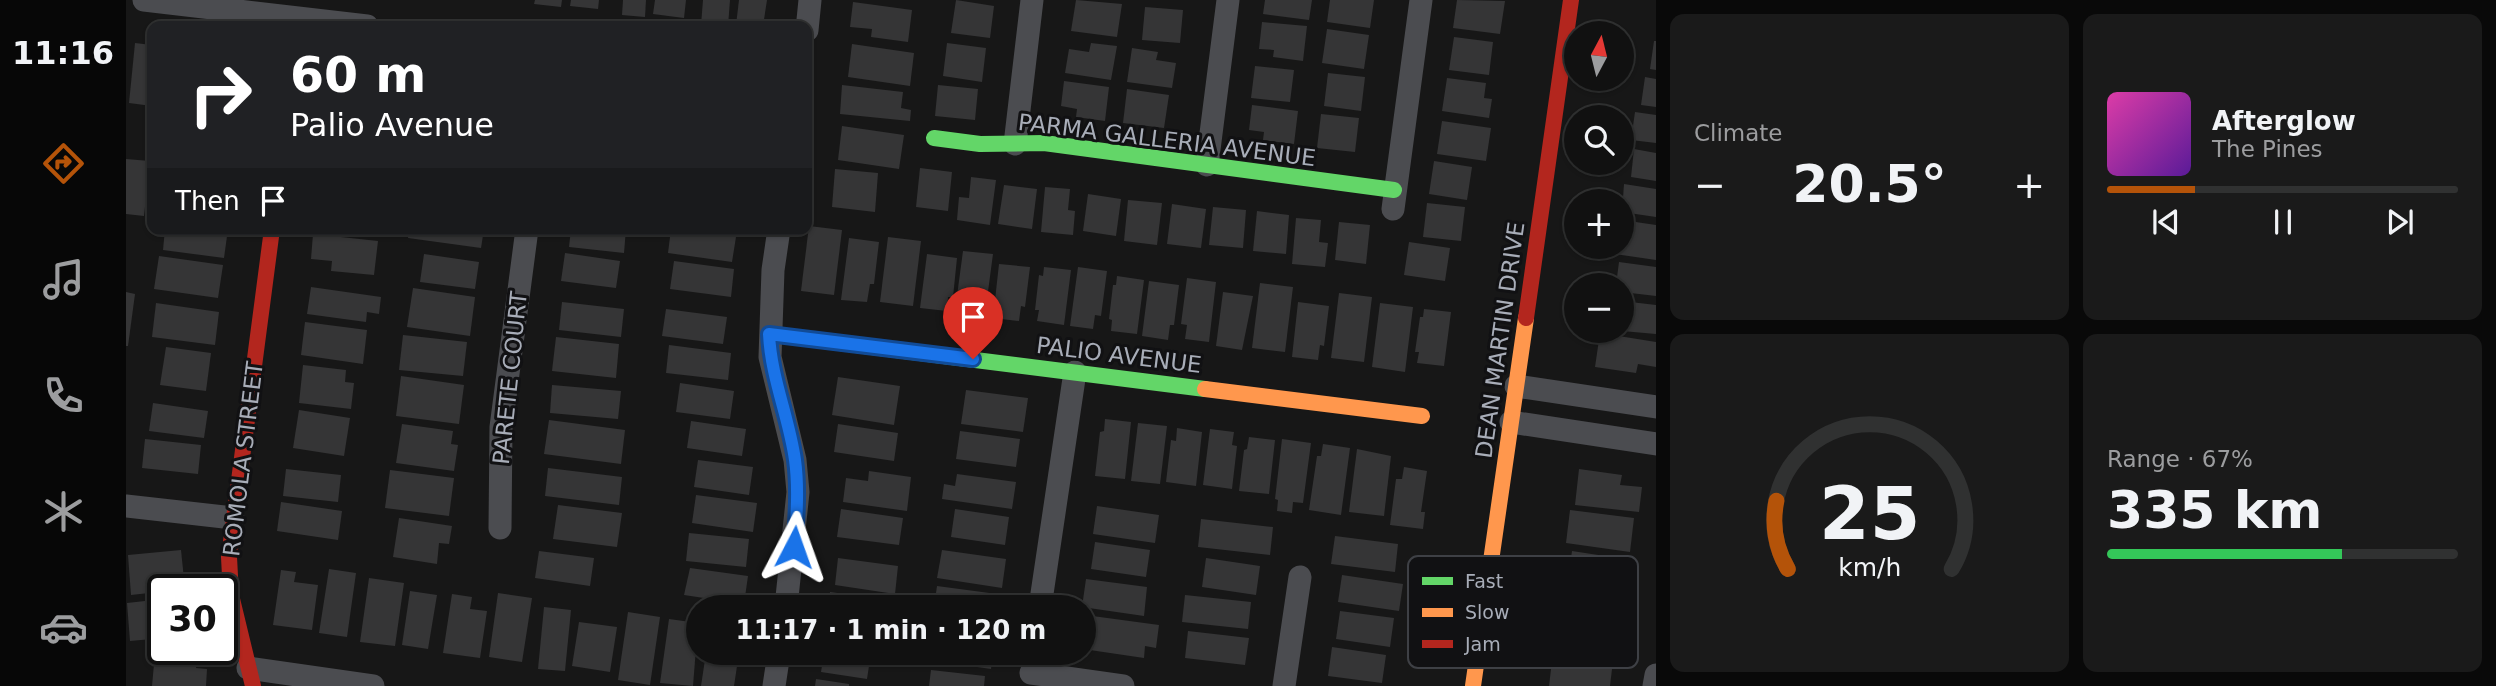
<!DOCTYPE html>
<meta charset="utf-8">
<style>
body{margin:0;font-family:"DejaVu Sans",sans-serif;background:#1a1a1a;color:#f1f3f6;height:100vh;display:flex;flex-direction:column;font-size:26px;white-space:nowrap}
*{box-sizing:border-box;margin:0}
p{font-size:23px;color:#9c9d9f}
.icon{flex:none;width:38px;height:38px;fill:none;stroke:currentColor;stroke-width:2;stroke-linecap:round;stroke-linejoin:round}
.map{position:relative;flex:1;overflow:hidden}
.sheet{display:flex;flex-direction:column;gap:14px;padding:14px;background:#090909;width:840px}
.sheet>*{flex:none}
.banner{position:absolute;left:21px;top:21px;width:665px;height:214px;border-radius:14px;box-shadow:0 2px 5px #0004,0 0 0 2px #303131;background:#202124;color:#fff;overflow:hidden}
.needle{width:46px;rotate:7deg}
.tools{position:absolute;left:1438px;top:21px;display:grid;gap:14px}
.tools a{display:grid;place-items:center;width:70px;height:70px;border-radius:50%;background:#111;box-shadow:0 2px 5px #0004,0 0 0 2px #303131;font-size:35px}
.speed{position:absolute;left:21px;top:574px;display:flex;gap:14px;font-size:35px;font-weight:700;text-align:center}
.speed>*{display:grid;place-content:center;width:91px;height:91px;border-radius:50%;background:#111;box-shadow:0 2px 5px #0004,0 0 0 2px #303131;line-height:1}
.speed .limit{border:4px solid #111;border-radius:10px;background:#fff;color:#111}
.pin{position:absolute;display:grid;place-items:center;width:60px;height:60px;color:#fff;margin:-72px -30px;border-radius:50% 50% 50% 0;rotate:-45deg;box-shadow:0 0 7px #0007}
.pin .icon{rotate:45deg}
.me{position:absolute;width:77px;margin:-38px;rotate:4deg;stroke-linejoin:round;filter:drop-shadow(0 0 5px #0008)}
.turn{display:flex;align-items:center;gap:24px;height:147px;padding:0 28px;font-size:32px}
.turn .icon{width:91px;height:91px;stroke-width:2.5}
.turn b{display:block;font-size:49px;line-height:60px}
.then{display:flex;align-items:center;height:66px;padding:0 28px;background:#0003;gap:14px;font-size:26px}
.big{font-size:52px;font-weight:700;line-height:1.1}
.sheet .widget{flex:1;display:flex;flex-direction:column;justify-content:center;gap:10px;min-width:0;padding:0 24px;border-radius:14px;background:#1a1a1a}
.sheet .dial{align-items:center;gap:0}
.dial svg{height:182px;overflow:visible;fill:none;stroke:#303131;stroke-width:7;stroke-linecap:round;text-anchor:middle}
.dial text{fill:#f1f3f6;stroke:none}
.song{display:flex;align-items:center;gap:21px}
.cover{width:84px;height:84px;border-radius:10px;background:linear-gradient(135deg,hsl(320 70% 55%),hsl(270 70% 35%))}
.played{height:7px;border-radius:4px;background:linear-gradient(90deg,#b45309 25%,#303131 25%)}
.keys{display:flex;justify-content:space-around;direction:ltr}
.heat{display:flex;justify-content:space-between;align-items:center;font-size:38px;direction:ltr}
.charge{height:10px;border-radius:5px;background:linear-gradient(90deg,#34c759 67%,#303131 0)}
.sheet .tiles{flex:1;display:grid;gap:14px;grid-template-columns:repeat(2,1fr)}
.trip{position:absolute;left:560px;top:595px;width:410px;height:70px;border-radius:35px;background:#111;box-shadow:0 2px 5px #0004,0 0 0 2px #303131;font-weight:700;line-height:70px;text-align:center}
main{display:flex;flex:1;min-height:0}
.menu{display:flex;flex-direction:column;width:126px;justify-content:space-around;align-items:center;background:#070707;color:#9c9d9f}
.menu .icon{width:49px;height:49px}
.menu .current{color:#b45309}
.menu b{font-size:32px;color:#f1f3f6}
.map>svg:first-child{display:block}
.building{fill:#353536}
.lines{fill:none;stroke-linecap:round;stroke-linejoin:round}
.street{stroke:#4b4c50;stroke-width:23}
.fast{stroke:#63d668;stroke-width:16}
.slow{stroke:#ff974d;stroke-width:16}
.jam{stroke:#b3261e;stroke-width:16}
.route-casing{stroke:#114b97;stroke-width:18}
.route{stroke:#1a73e8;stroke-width:12}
.labels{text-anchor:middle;stroke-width:6;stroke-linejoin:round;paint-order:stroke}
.street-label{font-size:23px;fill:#a8adb8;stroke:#111113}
.key{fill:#111113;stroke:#3e4045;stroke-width:2}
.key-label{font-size:19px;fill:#a8adb8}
</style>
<main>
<nav class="menu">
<b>11:16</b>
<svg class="icon current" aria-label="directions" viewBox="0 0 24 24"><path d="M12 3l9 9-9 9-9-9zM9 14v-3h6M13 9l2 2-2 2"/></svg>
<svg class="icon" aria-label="music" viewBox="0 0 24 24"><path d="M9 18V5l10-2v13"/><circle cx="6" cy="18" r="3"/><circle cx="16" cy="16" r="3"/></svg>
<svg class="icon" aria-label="phone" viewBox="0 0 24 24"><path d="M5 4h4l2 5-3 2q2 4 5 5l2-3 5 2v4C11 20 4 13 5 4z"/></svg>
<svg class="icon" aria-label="climate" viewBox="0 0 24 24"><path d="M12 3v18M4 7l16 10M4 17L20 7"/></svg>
<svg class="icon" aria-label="car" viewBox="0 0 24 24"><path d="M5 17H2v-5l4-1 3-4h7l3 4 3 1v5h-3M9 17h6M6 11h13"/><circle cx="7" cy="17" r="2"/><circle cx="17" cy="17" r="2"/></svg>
</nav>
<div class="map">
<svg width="1530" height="686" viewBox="0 0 1530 686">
<rect width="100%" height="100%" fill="#171717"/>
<g class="building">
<path d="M409,0H436L435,7L408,4Z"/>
<path d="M445,0H473L472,9L444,6Z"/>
<path d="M497,0H520L519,17L496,15Z"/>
<path d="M529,0H560L558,18L527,14Z"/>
<path d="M577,0H604L602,26L575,25Z"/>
<path d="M613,0H641L637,26L610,25Z"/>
<path d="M830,0L868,6L864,38L825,33Z"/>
<path d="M950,0L996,4L991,37L945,31Z"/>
<path d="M1139,0H1186L1183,20L1137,14Z"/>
<path d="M1204,0H1248L1244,28L1201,22Z"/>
<path d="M1331,0L1379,1L1374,34L1327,28Z"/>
<path d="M727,2L786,10L782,42L745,37L746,29L724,27Z"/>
<path d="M1019,7L1057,10L1054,43L1016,40Z"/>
<path d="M1136,22L1181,26L1177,61L1147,57L1148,50L1133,49Z"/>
<path d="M1201,29L1243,35L1238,69L1196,63Z"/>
<path d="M1328,37L1367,42L1363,75L1323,70Z"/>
<path d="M1528,41H1530V70L1524,69Z"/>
<path d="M9,43L26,45V106L3,103Z"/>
<path d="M821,43L860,48L856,82L817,76Z"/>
<path d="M965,43L991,46L985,80L939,73L943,49L963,52Z"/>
<path d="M726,44L788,53L784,86L722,77Z"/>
<path d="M1006,48L1032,52L1030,60L1050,63L1046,88L1001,82Z"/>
<path d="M1129,66L1168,70L1164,102L1125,98Z"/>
<path d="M1202,73L1239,77L1235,111L1198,106Z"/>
<path d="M1519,77L1530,79V107L1515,105Z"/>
<path d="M1321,78L1360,83L1358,98L1366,99L1363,118L1316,111Z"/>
<path d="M938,81L983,87L979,121L950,117L951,109L935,106Z"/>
<path d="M716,85L777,92L775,108L785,110L784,121L714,114Z"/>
<path d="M812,85L852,89L849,120L809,116Z"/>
<path d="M1001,89L1043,95L1038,128L997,123Z"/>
<path d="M1126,105L1172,111L1168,144L1137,140L1138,132L1123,130Z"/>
<path d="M1509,112L1530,115V143L1505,140Z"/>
<path d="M1195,114L1233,118L1229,152L1191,148Z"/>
<path d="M1316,121L1365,128L1360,161L1311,154Z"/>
<path d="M716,126L778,135L773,169L712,160Z"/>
<path d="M1508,149L1530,153V181L1505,177Z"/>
<path d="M0,159L24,161L18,216L0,214Z"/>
<path d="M1308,161L1346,167L1341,200L1303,194Z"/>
<path d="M794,168L826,172L822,211L790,207Z"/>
<path d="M709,169L752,173L749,212L706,207Z"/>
<path d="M845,177L870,180L864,225L831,220L833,197L843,198Z"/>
<path d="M1498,184L1530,189V217L1496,212Z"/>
<path d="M878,185L911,189L906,229L872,224Z"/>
<path d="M919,187L944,189L942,210L949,211L947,235L915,232Z"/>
<path d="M962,194L995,199L990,236L957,231Z"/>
<path d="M1002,200L1036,203L1031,245L998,241Z"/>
<path d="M1301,203L1339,207L1335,241L1297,237Z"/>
<path d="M1046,204L1080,209L1075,248L1041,244Z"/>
<path d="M1087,207L1120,210L1117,248L1083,245Z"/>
<path d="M1131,211L1163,215L1160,254L1127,251Z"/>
<path d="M1170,218L1195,220L1193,242L1202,243L1199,267L1166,264Z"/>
<path d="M1496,220L1530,225V260L1482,253L1483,247H1496Z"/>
<path d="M1213,222L1244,225L1240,264L1209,260Z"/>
<path d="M683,226L716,230L708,295L675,291Z"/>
<path d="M39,229H102L98,258L37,250Z"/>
<path d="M221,229H256L255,236Z"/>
<path d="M283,229H358L355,248L282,238Z"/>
<path d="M445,229H500L498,253L443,247Z"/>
<path d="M545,229H589L588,234L610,237L606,262L542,253Z"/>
<path d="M187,234L252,241L248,275L205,271L206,261L185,259Z"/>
<path d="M762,237L795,241L787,306L754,302Z"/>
<path d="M723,238L753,242L748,284H744L741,302L715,300Z"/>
<path d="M1283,242L1324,248L1319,281L1278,275Z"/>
<path d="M837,251L867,254L859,314L836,311L837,297L831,296Z"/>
<path d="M439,253L494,261L490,288L435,281Z"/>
<path d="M298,254L353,262L349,289L294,282Z"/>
<path d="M801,254L831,258L827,297H822L821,311L794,308Z"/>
<path d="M33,256L97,265L92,298L28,289Z"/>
<path d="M548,261L608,269L605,297L544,289Z"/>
<path d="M1493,262L1530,267V296L1496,292V285H1490Z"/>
<path d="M873,264L904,267L899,307L895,306L893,321L867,318Z"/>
<path d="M918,267L945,270L938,325L911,321L913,310H909L913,275L917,276Z"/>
<path d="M952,267L981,271L975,316L969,315L967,329L944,326Z"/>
<path d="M991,276L1018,280L1011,334L985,331L986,320L983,319L987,285H990Z"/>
<path d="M1061,278L1090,282L1083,342L1059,339L1061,325L1055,324Z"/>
<path d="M1023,281L1053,285L1048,325H1044L1042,340L1016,336Z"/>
<path d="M1134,283L1167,287L1159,352L1126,348Z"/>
<path d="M185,287L255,297L253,314L241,312L240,322L181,314Z"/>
<path d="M287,288L349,297L344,336L281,327Z"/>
<path d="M0,292L9,294L2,346H0Z"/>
<path d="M1097,292L1127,296L1116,350L1090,346Z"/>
<path d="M1213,293L1246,297L1238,362L1205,358Z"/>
<path d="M1496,301L1530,305V334L1496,331Z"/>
<path d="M436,302L498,309L495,337L433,330Z"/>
<path d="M1172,302L1203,306L1198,346L1194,345L1192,360L1166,357Z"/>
<path d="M30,303L93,312L89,345L26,337Z"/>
<path d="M1254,303L1287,307L1279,372L1246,367Z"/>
<path d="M540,309L601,317L597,344L536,336Z"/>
<path d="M1298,309L1325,312L1318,366L1291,363L1293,352H1289L1294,317H1297Z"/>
<path d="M179,322L241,330L237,364L175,355Z"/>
<path d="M1474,333L1530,342V367L1512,364L1510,373L1469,367Z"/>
<path d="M277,335L341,342L337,376L273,370Z"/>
<path d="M430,337L493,344L490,378L426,371Z"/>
<path d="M543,345L605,353L602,380L540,373Z"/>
<path d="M40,347L85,353L80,391L34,385Z"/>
<path d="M177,365L220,370L219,382L228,383L225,409L173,403Z"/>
<path d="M275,376L338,385L333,424L270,416Z"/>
<path d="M712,377L774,386L768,425L706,415Z"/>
<path d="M554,383L608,391L604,419L550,412Z"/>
<path d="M426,385L495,391L492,419L424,413Z"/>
<path d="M840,390L902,398L897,432L835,424Z"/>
<path d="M27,403L82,411L78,438L23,431Z"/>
<path d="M173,410L224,418L218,456L167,448Z"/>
<path d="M979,419L1005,422L999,479L969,476L974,432L978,431Z"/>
<path d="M423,420L499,430L495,464L418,454Z"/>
<path d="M565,421L620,429L616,456L561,448Z"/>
<path d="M1012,423L1041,426L1034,484L1005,481Z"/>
<path d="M276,424L327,431L325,444L332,445L328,471L270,463Z"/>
<path d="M712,424L772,433L768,461L708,452Z"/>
<path d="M1051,428L1076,432L1070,486L1040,482L1045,440L1050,441Z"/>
<path d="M1084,429L1108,432L1106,445L1111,446L1106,489L1077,485Z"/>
<path d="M834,431L894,439L890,467L830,459Z"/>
<path d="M1123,437L1149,440L1143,494L1113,491L1118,450L1121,449Z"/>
<path d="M19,439L75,445L72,474L16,468Z"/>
<path d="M1156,439L1185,443L1177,503L1167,502L1166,513L1151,511L1152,500L1149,499Z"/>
<path d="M1197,444L1224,448L1215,515L1183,510L1191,456H1195Z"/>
<path d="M1231,449L1265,456L1258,516L1223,512Z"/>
<path d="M572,460L627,467L623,495L568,487Z"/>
<path d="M1278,467L1301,471L1295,512H1299L1297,529L1264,525L1270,479H1276Z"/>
<path d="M422,468L496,477L493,505L419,496Z"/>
<path d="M160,469L215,475L212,502L157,496Z"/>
<path d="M1453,469L1496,475L1494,485L1516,487L1513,512L1449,505Z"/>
<path d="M264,470L328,478L323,516L259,508Z"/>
<path d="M743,471L785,477L781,511L717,502L720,478L742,481Z"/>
<path d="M831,474L890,482L886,509L816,499L818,484L829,486Z"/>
<path d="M570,495L631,503L627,532L566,523Z"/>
<path d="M155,502L216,511L212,540L151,531Z"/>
<path d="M432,505L496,513L491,547L427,539Z"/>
<path d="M971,506L1033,515L1029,543L967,534Z"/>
<path d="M715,509L777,518L773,545L711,537Z"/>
<path d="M829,509L883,517L879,545L825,537Z"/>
<path d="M1444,510L1508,518L1504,552L1440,543Z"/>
<path d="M273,518L326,526L323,544L313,543L311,564L267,557Z"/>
<path d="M1075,519L1147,527L1144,555L1072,547Z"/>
<path d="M563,533L623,539L620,567L560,561Z"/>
<path d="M1209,536L1272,544L1269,572L1205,564Z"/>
<path d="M969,542L1024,550L1020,577L965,569Z"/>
<path d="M55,550L59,589L5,595L2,555Z"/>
<path d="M816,550L880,559L876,588L811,578Z"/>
<path d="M413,551L468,558L464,586L409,578Z"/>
<path d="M1446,551L1505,560L1501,588L1442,580Z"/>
<path d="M712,558L772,566L769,594L709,585Z"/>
<path d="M1080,558L1134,566L1130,595L1076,587Z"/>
<path d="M564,568L622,576L618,604L558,595Z"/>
<path d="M203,569L230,573L221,637L193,633Z"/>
<path d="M155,570L170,572L168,582L192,585L186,630L147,625Z"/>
<path d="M1216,575L1277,584L1273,611L1212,602Z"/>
<path d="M243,578L278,583L269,646L234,642Z"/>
<path d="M960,579L1021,587L1018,616L956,607Z"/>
<path d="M811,586L871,594L869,607H808Z"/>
<path d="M284,591L311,595L302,649L276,645Z"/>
<path d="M704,592L764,600L763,607H702Z"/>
<path d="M372,593L406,598L396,662L363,657Z"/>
<path d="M326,594L346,597L344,609L361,611L354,658L317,653Z"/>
<path d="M1059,595L1125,602L1122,629L1056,622Z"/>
<path d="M37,599V638L4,641L1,603Z"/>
<path d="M418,607L445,610L439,671L412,669Z"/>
<path d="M1214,611L1268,618L1264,647L1210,639Z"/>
<path d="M502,612L534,617L524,685L492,680Z"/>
<path d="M959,615L1033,625L1030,648L1019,646L1018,658L957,649Z"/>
<path d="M543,619L572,623L567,686L534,683Z"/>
<path d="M453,622L491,627L484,672L446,666Z"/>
<path d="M1062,631L1123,638L1119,665L1059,658Z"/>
<path d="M1206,647L1260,655L1256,683L1202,676Z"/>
<path d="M29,653L71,656L70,668L81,669L80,686H26Z"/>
<path d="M580,653H613L608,686H575Z"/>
<path d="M698,653H745L741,679L695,672Z"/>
<path d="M803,653H867L865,669L802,660Z"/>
<path d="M1426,661L1486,669L1484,686H1423Z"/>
<path d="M805,670L859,676L858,686H803Z"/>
<path d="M690,679L723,684V686H689Z"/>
</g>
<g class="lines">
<g class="street">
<path d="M18,0L241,26"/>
<path d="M681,30L684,0"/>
<path d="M889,144L906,0"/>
<path d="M1081,165L1102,0"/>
<path d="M1267,209L1295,0"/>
<path d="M653,229L647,270L644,357L669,460L672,492L660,607"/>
<path d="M1390,386L1530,407"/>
<path d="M1385,422L1530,444"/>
<path d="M0,506L107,518"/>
<path d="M374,528L375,427L401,229"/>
<path d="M914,607L949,372"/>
<path d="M122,668L247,686"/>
<path d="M905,673L997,686"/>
<path d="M648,686L653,653"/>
<path d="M1158,686L1174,577"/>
<path d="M1528,686L1530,675"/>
</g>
<g class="fast">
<path d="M808,138L854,144L918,143L1268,190"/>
<path d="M643,334L1079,389"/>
</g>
<g class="slow">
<path d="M1079,389L1296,416"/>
<path d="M1347,686L1400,318"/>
</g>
<g class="jam">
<path d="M1400,318L1445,0"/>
<path d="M127,686L105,595L103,557L146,229"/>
</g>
</g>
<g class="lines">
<defs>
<path id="route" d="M668,547C671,518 673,489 669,460C663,417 645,378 643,334L847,359"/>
</defs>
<use href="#route" class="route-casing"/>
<use href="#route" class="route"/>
</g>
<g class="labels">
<g class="street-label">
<text transform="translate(1041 140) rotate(7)" y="8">PARMA GALLERIA AVENUE</text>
<text transform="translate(1374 340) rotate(-82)" y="8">DEAN MARTIN DRIVE</text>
<text transform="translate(993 355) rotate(7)" y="8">PALIO AVENUE</text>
<text transform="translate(384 378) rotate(-84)" y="8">PARETE COURT</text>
<text transform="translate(117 459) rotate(-83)" y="8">ROMOLA STREET</text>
</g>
</g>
<rect x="1282" y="556" width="230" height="112" rx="10" class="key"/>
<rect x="1296" y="577" width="31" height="8" fill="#63d668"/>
<rect x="1296" y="608" width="31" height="9" fill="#ff974d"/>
<rect x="1296" y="640" width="31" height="8" fill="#b3261e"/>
<g class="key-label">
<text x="1339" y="588">Fast</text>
<text x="1339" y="619">Slow</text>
<text x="1339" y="651">Jam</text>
</g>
</svg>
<div class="tools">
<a><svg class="needle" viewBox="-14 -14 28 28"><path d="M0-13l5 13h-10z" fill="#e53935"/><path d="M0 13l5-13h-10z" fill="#9c9d9f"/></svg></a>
<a><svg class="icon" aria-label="search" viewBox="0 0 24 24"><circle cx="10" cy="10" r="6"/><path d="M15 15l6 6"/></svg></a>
<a>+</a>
<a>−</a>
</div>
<div class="speed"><div class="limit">30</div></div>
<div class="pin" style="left:847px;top:359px;background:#d93025"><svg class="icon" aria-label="arrive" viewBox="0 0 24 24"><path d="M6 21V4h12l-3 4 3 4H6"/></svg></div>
<svg class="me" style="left:668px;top:547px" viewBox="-20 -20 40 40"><path d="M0-17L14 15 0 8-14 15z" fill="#1a73e8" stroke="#fff" stroke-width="4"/></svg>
<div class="trip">11:17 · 1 min · 120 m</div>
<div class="banner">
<div class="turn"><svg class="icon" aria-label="right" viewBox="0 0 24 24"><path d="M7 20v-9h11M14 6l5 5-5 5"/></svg><div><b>60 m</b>Palio Avenue</div></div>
<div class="then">Then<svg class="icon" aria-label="arrive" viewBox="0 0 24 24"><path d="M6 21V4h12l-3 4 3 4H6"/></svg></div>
</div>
</div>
<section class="sheet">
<div class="tiles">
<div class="widget"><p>Climate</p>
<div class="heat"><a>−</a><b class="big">20.5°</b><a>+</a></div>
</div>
<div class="widget">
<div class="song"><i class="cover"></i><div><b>Afterglow</b><p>The Pines</p></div></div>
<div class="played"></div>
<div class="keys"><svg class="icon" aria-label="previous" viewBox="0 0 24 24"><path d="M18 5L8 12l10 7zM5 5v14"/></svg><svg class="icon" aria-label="pause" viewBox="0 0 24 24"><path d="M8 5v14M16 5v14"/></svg><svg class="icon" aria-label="next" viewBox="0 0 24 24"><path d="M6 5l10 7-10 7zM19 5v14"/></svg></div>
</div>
<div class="widget dial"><svg viewBox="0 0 100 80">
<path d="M14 69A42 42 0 1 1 86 69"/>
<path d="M14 69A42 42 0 0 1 9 39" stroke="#b45309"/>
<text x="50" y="56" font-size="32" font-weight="700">25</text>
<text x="50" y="72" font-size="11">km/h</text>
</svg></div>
<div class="widget"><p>Range · 67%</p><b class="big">335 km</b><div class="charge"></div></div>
</div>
</section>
</main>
